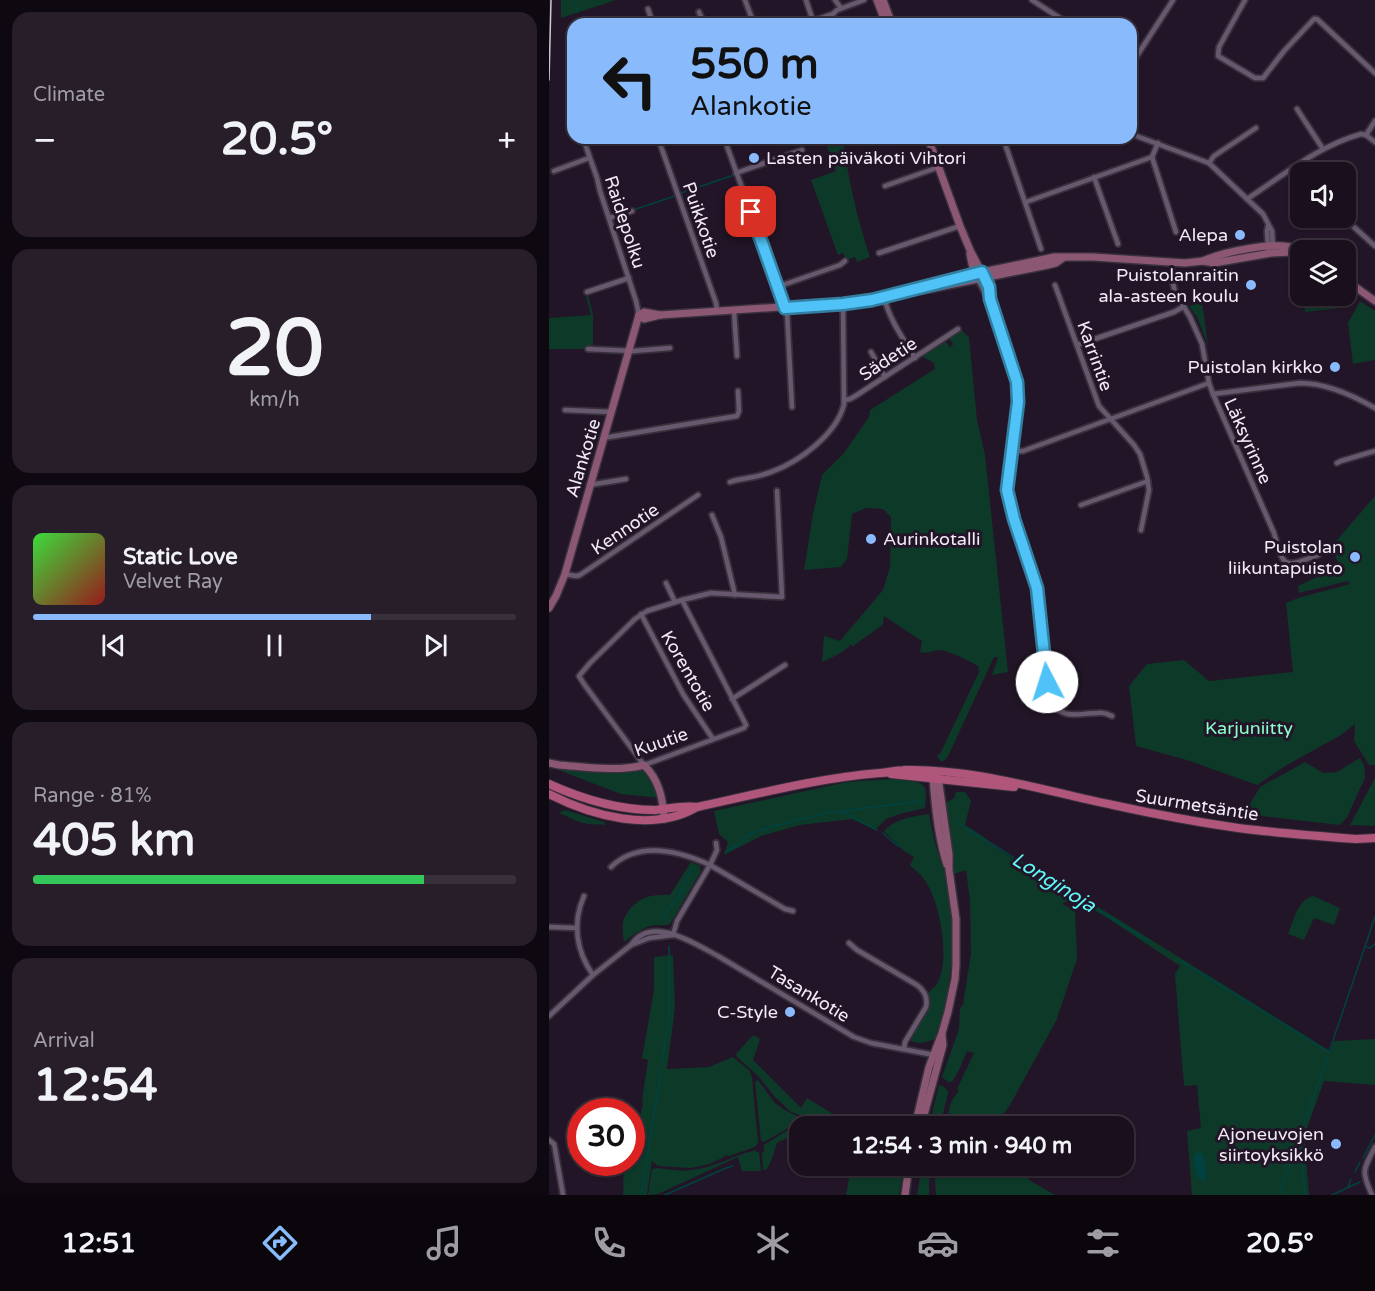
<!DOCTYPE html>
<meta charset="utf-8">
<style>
body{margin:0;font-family:"Varela Round",sans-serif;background:#271e2a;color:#f1f3f6;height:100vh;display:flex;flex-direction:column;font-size:22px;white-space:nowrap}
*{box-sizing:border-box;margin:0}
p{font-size:20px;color:#9f9da4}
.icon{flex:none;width:33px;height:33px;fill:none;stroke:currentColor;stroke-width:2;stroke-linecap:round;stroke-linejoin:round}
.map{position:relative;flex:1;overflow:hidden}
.panel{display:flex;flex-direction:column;gap:12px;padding:12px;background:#0e0910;width:549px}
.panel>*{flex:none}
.guide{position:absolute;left:18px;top:18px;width:570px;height:126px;border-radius:18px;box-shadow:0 2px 4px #0004,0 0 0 2px #38303b;background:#88bafc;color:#111;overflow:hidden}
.buttons{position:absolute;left:741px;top:162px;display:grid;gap:12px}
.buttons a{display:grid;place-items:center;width:66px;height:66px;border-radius:12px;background:#1a101d;box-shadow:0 2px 4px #0004,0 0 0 2px #38303b;font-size:30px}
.speed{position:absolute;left:18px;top:1098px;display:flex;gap:12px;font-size:30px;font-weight:700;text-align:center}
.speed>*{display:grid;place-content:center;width:78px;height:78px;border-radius:50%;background:#1a101d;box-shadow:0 2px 4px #0004,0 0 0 2px #38303b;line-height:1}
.speed .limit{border:9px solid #d22;background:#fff;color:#111}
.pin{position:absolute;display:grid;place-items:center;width:51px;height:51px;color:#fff;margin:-26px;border-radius:12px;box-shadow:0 3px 9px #0006}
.me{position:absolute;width:66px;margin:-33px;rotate:355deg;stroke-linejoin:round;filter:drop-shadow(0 0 4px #0008)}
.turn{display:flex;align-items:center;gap:21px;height:126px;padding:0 24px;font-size:27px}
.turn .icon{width:78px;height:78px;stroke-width:2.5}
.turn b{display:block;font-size:42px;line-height:51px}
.big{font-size:45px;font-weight:700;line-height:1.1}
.panel .card{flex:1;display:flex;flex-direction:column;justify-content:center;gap:9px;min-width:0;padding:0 21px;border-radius:18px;background:#271e2a}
.panel .dial{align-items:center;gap:0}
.dial b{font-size:78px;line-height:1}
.song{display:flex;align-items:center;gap:18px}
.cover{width:72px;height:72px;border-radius:9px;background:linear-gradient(135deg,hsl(120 70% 55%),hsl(0 70% 35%))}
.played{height:6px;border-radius:3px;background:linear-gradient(90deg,#88bafc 70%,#38303b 70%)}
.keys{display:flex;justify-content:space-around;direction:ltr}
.heat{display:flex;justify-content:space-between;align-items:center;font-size:33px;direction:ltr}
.charge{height:9px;border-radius:4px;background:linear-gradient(90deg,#34c759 81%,#38303b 0)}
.trip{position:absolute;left:240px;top:1116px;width:345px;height:60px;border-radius:18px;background:#1a101d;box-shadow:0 2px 4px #0004,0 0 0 2px #38303b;font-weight:700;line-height:60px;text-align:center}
.menu{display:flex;height:96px;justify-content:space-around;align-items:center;background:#0a060c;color:#9f9da4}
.menu .icon{width:42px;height:42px}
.menu .current{color:#88bafc}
.menu b{font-size:27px;color:#f1f3f6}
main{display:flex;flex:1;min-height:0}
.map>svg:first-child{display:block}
.green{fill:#0d3928}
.water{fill:#004242}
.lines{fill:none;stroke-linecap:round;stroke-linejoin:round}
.stream{stroke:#004242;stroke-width:1.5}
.street-casing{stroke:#39303d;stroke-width:8}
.secondary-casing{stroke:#39303d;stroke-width:10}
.primary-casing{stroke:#39303d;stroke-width:10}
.street{stroke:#67586d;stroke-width:4.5}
.secondary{stroke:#8b5773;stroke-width:7}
.primary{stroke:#b0567a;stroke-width:8}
.rail{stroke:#cfc6d3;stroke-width:1.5}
.route-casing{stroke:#337fa1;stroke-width:15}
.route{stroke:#4fc3f7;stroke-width:10}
.poi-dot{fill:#88bafc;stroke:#221527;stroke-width:2}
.labels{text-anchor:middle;stroke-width:6;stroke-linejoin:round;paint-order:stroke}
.poi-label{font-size:18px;fill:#f2eaf6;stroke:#221527;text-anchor:end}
.street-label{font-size:18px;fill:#f2eaf6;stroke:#221527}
.park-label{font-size:18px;fill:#8afecb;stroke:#221527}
.water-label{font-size:20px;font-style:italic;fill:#60f9fa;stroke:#221527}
</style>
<main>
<section class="panel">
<div class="card"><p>Climate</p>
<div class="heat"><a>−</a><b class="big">20.5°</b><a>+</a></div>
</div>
<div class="card dial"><b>20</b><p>km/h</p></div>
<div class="card">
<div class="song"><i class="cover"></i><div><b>Static Love</b><p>Velvet Ray</p></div></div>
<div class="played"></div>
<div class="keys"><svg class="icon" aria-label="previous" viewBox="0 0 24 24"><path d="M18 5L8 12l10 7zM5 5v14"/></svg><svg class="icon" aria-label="pause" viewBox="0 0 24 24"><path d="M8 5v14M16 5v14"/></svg><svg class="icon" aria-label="next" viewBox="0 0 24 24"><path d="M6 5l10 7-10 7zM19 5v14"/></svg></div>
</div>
<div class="card"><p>Range · 81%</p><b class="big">405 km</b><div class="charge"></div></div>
<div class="card"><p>Arrival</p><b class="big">12:54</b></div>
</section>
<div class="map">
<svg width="826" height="1195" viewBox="0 0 826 1195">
<rect width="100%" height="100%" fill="#221527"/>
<g class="green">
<path d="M12,0H67L12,18Z"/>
<path d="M275,138H294C299,179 308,218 321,257L308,262L306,257L298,260L294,253L289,255L262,180L287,171Z"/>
<path d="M797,289L801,292L792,308L756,312L754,296H796Z"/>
<path d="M39,295L44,315V346L39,347L36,349H0V318L42,315L37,296Z"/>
<path d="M811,301L826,311V360L804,364L799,323Z"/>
<path d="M653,302L659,345L648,317L640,306Z"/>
<path d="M412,330L420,337L428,420L436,455L459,672L443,675L449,657H445L401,752L397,759L392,762L388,756L391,754L430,672L429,666C420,661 401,651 391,650C384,650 382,654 371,652L373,641L335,616L334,624L332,626L304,646L300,644V647L288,655L273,662L275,636L291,641L334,590L341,567L342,517L334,509L317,508L303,514L298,559L292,567L255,570L264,514L273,475L295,453L320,417L321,410L386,369L385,363L372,356L394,342H397L401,347L404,345L401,339L402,336Z"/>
<path d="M826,496V765H820L805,741L806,724L792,735L738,765L708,785L641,761L587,746L580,686L598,664L635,660L660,681L744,672L737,603L749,598L801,584L799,581L750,593L749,586L791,566L782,547Z"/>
<path d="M811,758L815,765L816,778L798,817L791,825L695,814L711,787L756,762L774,773L788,772Z"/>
<path d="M13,768L94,769C104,775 107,787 111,798L72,794L12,771Z"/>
<path d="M826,778V826L801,825Z"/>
<path d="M344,779C352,780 373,780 376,788C378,793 376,803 376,808L351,814L337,819L326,830L303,819L251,825L212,836L175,855L179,842L170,834L165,811L298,782Z"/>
<path d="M407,792H416L422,801L416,825L438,839L437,841L511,889L514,885L781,1051L785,1041L826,1039V1085L775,1081L755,1136L760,1195H643L638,1131L652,1128L648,1085L635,1086L626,974L631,966L560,919L526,899L518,901L513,904L526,910L528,959L507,1021L461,1105L450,1120L451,1126H401V1123H398C400,1110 400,1101 410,1091L408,1089L425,1053L418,1051L410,1070L403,1082H399L393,1077L410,1029L411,1008L414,1005L422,953L421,900L417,870L405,874L395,804L405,798Z"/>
<path d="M16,810L55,822L57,825C48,824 39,825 31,822C24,820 18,816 12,814L9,816L12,812Z"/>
<path d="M380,814C382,825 384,836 387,846C391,860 397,872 399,886C408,938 402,983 390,1034L387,1039C378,1041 370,1046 360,1040L380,1008L379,993C382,990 387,986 389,982C401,958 391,903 377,882C373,875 366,870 361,865L365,857L355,851L335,831C348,818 361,817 380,814Z"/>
<path d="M142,862L151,866L152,871L121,924C116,926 111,925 106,925C93,927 84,935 75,942C74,936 73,929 74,922C75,917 78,913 81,909C92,896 105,894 121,895Z"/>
<path d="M764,896L791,908L785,925L765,918L755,940L739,934C744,922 749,899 764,896Z"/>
<path d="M124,955L126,1008L118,1069L160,1067L184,1057L200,1070L203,1077L209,1143L206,1147L180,1156L177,1155L173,1158L160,1164L142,1168L109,1166L103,1161L98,1195H74L75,1163L82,1162L83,1120L90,1121L94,1104L93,1100L99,1060L93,1058L105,990V957Z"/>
<path d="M203,1036H206L211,1039L204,1060L252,1108L258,1098L297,1122L309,1123V1126H286L278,1125L242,1112L226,1097L210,1077L188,1057L187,1054Z"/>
<path d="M209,1080L225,1102L234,1109L249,1117L248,1123L215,1142L212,1141L206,1082Z"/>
<path d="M390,1085C394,1086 398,1088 399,1093L391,1126H380Z"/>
<path d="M256,1122L273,1126H250V1134L238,1138L228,1143L222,1161L218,1169L214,1170L213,1153L215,1152V1145L247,1125Z"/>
<path d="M207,1150V1152H210L212,1171H193L189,1157L109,1194L99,1195L103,1169L108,1168C119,1169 131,1172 142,1170C165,1168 185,1155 207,1150Z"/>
<path d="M302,1166H355L350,1195H297Z"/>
<path d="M373,1166H382L380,1179V1195H368Z"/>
<path d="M388,1166H468L480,1180L506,1195H387L386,1180Z"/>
</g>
<path class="water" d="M651,1152L654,1154C655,1162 659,1174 656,1181L648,1177C646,1170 644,1161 646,1154Z"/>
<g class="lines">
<g class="stream">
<path d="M26,0L27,3"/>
<path d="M28,7V12"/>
<path d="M132,193L185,175"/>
<path d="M87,209L126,196"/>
<path d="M294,812L328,830"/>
<path d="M409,823L601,942"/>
<path d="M334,833L350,847"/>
<path d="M177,851L193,843L196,836L225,826L277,813L374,801"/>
<path d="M116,920L117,912L131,894L141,871L144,868"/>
<path d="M817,947L821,948L826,944"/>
<path d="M632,961L780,1052L826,917"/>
<path d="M113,1062L120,1017V946"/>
<path d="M745,1154L751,1138"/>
<path d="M814,1158L826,1135"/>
<path d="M806,1172L811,1162"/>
<path d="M799,1187L802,1179"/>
<path d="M92,1195L112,1071"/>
<path d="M116,1195L177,1168L184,1166"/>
<path d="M731,1195L743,1159"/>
<path d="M756,1195L751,1135L778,1058"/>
<path d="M783,1195L811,1182"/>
</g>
<defs>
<g id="street">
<path d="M196,0L205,24"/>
<path d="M257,0L264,21"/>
<path d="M286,0L292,8"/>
<path d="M483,0L520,24"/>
<path d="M696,0L670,47L669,56L706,78H714L735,51L765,19H768L826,73"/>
<path d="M99,9L104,24"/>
<path d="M150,12L155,24"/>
<path d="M255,24L284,14L288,10L315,0"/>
<path d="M582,65L624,0"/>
<path d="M748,109L774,149"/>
<path d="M582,134L660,163L714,214L723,231L724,247"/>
<path d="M817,135L826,121"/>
<path d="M34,138L48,178L51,191L87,301L90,315"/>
<path d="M109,138L167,303L168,311"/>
<path d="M175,138L238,312L243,407"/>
<path d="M454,138L492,249"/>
<path d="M603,157L627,232"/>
<path d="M660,163L665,156L707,128"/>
<path d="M743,168L752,176"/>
<path d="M5,171L40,158"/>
<path d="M187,173L253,150"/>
<path d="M545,177L569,244"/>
<path d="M336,186L390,167"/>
<path d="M698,199C735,175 769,146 812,134L817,135L826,142"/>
<path d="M477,202L603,157L609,143"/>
<path d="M60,218L83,211"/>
<path d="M795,218L826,246"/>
<path d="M719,226L718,231L719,248"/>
<path d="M330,253L411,226"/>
<path d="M623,262V279L626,292L641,317L653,344L660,383L664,394L725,533C735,569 734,568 769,555"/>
<path d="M436,279L441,292V299L468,382L469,402L458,490L465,519L488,588L500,701C516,721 528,713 549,713C554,712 558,714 563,716"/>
<path d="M429,280L436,293L440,298"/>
<path d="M506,285L550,406L585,445L591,454L598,477L600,490L592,530"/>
<path d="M228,287L291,265L296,261"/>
<path d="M38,292L80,278"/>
<path d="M335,297C340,319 355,340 366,358"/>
<path d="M185,311L188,356"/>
<path d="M528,345L625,312L634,307"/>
<path d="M39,349L84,351L121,348"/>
<path d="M322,352L336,377"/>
<path d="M664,394L751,383C776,383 805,396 826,408"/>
<path d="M295,400L301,399L308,395L409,329"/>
<path d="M16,410L63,412"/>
<path d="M56,437H60L188,416L190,411L189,391"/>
<path d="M463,451H474L660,383"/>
<path d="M788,463L792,461L826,451"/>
<path d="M181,482C189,479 196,479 204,477C210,476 216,474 222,472C250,462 288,434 295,404L294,304"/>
<path d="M40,485L77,479"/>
<path d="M532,505L599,481"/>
<path d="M163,515L172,537L186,595"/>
<path d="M16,574L27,576L31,575L149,495"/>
<path d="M117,583L126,602"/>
<path d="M133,600L197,725L195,728L95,765L35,684L30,676L41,663L86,619L98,611L133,600L162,593L233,597L228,491"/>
<path d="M92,614L134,694L164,739"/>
<path d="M183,699L236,665"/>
<path d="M62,867C90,840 130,851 161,865L168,850L167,843"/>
<path d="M35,896C23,923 27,951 44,975"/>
<path d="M0,927L28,928"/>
<path d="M124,935L128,921L161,865L236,909L244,911"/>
<path d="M300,943L308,950L368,985C376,991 379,998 377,1007L356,1042L355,1049"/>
<path d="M82,945C102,914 146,944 169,956L305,1037L322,1043L385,1055"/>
<path d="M0,1016L44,975L82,945L100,938L124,935"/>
<path d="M0,1140L5,1144L6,1149L14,1195"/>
<path d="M823,1195C812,1171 814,1170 826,1147"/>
</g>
<g id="secondary">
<path d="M328,0L337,24"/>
<path d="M334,0L343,24"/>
<path d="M379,138L411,226L421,250L436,279"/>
<path d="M421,254L423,264L428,278"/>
<path d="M654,261C674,252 729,240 748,249"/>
<path d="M796,279L812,291L826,301"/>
<path d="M371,290L380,289L499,265L507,263L514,258"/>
<path d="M90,315L95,319L111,315L307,302L367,290L379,285L419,275L505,257H544L636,263L654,261L665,263L722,253L744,252L749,250"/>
<path d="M90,315L95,312L111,315"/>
<path d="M0,608L7,596L16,574L90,315"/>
<path d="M0,763L10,765C37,767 68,772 95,765C110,780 114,798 115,819"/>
<path d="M385,776L384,778C386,807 389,838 398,865"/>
<path d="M366,1126L380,1067L393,1033L399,1012L406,979L407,965V919L400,870V854L389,777"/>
<path d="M372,1126L394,1045L393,1035"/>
<path d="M356,1195L360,1166"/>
</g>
<g id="primary">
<path d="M342,774L465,787"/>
<path d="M0,784C33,799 69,810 106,810C120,809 134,805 148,807"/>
<path d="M0,794C43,816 104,833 148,807C209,794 269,778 331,773C339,773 346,770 354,770C425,768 495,791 564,805C605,814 647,822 689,828C728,833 767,836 807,839L826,838"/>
</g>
</defs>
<use href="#street" class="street-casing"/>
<use href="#secondary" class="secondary-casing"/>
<use href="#primary" class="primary-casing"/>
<use href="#street" class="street"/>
<use href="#secondary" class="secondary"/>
<use href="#primary" class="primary"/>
<path class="rail" d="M0,80L2,0"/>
</g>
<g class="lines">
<defs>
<path id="route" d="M202,212L236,308L294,304L323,300L433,272L440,287L441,299L468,382L469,402L458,490L465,519L488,588L498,682"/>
</defs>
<use href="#route" class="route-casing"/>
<use href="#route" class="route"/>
</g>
<g class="poi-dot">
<circle cx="205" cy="158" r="6"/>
<circle cx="691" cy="235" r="6"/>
<circle cx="702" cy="285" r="6"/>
<circle cx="786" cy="367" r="6"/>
<circle cx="322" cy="539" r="6"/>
<circle cx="806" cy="557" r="6"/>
<circle cx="241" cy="1012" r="6"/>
<circle cx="787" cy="1144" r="6"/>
</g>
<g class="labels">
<g class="poi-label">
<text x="217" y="164" text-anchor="start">Lasten päiväkoti Vihtori</text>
<text x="679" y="241">Alepa</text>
<text x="690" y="281">Puistolanraitin<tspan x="690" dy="21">ala-asteen koulu</tspan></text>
<text x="774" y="373">Puistolan kirkko</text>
<text x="334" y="545" text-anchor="start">Aurinkotalli</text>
<text x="794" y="553">Puistolan<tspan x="794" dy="21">liikuntapuisto</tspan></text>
<text x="229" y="1018">C-Style</text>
<text x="775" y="1140">Ajoneuvojen<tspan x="775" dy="21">siirtoyksikkö</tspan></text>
</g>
<g class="street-label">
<text transform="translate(152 220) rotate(71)" y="6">Puikkotie</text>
<text transform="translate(76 222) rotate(72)" y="6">Raidepolku</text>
<text transform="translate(546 356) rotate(70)" y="6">Karrintie</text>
<text transform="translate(339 359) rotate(-33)" y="6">Sädetie</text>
<text transform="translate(699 441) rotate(66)" y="6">Läksyrinne</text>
<text transform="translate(34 458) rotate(-73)" y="6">Alankotie</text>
<text transform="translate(76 529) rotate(-34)" y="6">Kennotie</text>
<text transform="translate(139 671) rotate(60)" y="6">Korentotie</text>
<text transform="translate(112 742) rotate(-19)" y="6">Kuutie</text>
<text transform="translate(648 805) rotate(9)" y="6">Suurmetsäntie</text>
<text transform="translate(260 994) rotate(31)" y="6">Tasankotie</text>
</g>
<g class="park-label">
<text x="700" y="734">Karjuniitty</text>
</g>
<g class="water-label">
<text transform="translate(505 882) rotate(32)" y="7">Longinoja</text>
</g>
</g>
</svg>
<div class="buttons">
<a><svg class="icon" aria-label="sound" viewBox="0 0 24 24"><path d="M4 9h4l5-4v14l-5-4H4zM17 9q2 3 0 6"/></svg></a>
<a><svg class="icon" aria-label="layers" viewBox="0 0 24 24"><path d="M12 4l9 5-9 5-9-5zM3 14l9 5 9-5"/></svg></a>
</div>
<div class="speed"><div class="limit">30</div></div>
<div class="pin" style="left:202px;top:212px;background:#d93025"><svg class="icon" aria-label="arrive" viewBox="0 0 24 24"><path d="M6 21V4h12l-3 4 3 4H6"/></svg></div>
<svg class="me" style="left:498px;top:682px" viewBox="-20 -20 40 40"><circle r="19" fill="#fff"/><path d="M0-13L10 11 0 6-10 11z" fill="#4fc3f7"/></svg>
<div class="trip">12:54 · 3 min · 940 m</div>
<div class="guide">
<div class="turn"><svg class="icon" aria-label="left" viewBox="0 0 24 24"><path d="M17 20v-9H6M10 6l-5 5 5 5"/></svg><div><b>550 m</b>Alankotie</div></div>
</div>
</div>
</main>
<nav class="menu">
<b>12:51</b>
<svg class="icon current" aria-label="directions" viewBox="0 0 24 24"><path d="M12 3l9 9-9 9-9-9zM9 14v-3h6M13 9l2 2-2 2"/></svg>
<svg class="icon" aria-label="music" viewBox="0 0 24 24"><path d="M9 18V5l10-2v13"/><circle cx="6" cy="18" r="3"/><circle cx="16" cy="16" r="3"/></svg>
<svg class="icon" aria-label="phone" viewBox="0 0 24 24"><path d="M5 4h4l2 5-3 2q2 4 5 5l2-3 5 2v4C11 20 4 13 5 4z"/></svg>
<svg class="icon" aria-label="climate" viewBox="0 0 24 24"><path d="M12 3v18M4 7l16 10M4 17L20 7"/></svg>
<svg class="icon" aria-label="car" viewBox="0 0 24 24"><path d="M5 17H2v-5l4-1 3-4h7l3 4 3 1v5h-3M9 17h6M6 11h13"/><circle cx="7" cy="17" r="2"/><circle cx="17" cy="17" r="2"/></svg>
<svg class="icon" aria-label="filters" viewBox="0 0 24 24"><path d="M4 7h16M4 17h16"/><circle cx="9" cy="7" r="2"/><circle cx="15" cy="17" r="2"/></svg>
<b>20.5°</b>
</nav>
